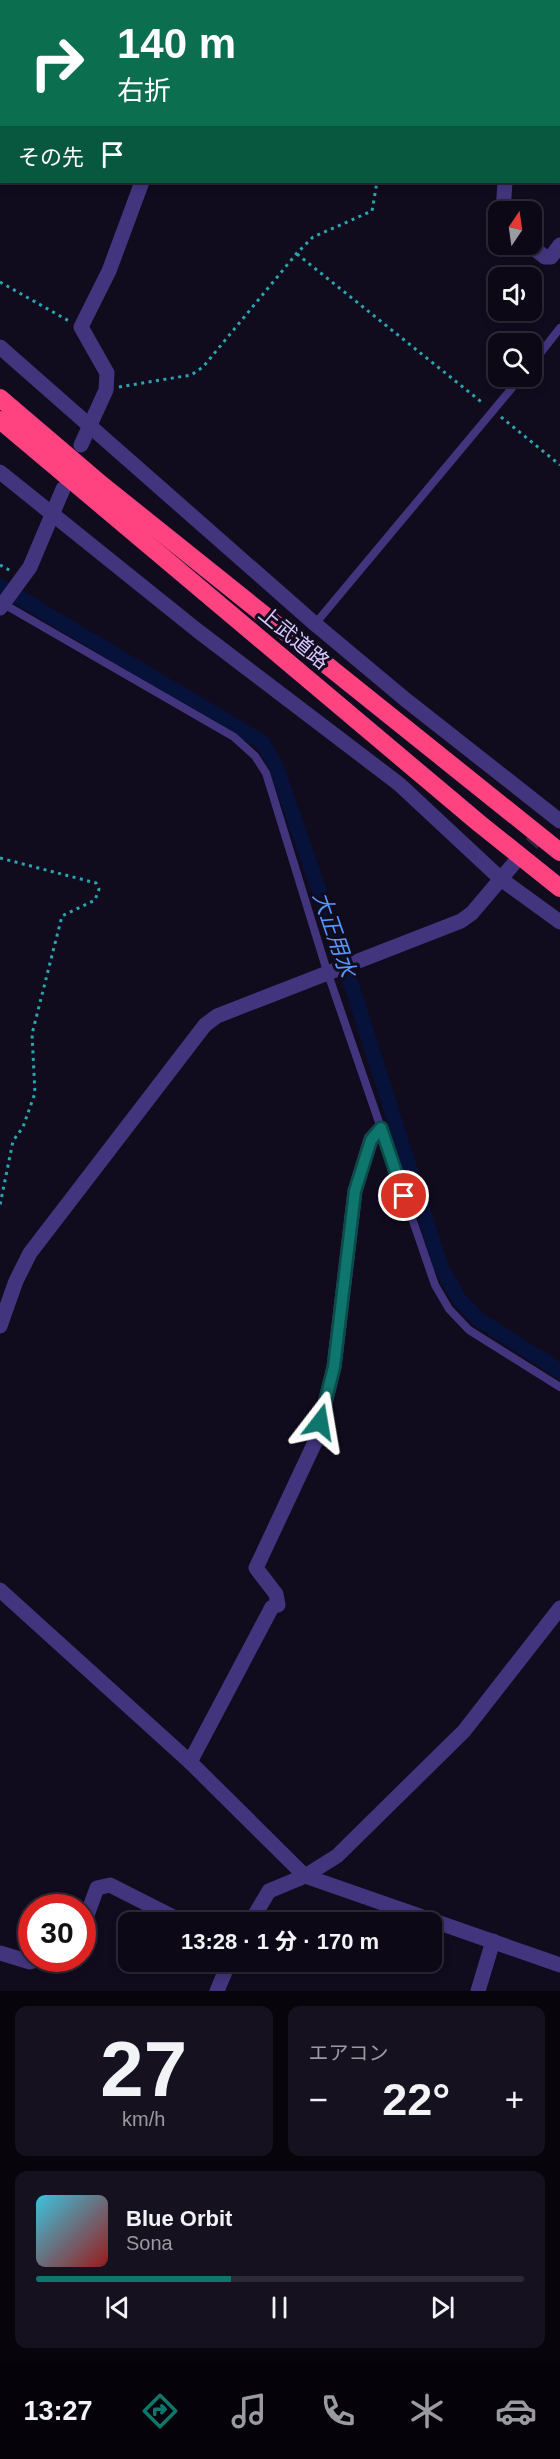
<!DOCTYPE html>
<html lang="ja">
<meta charset="utf-8">
<style>
body{margin:0;font-family:Arial,"Noto Sans JP",sans-serif;background:#16111f;color:#f1f3f6;height:100vh;display:flex;flex-direction:column;font-size:22px;white-space:nowrap}
*{box-sizing:border-box;margin:0}
p{font-size:20px;color:#9a9aa1}
.icon{flex:none;width:33px;height:33px;fill:none;stroke:currentColor;stroke-width:2;stroke-linecap:round;stroke-linejoin:round}
.map{position:relative;height:1991px;overflow:hidden}
.panel{display:flex;flex-direction:column;gap:15px;padding:15px;background:#07040c;flex:1}
.panel>*{flex:none}
.hud{position:absolute;left:0px;top:0px;width:561px;height:183px;box-shadow:0 3px 9px #0003,0 0 0 2px #2d2935;background:#0b6e4f;color:#fff;overflow:hidden}
.needle{width:39px;rotate:13deg}
.controls{position:absolute;left:488px;top:201px;display:grid;gap:12px}
.controls a{display:grid;place-items:center;width:54px;height:54px;border-radius:12px;background:#0d0816;box-shadow:0 3px 9px #0003,0 0 0 2px #2d2935;font-size:30px}
.speed{position:absolute;left:18px;top:1894px;display:flex;gap:12px;font-size:30px;font-weight:700;text-align:center}
.speed>*{display:grid;place-content:center;width:78px;height:78px;border-radius:50%;background:#0d0816;box-shadow:0 3px 9px #0003,0 0 0 2px #2d2935;line-height:1}
.speed .limit{border:9px solid #d22;background:#fff;color:#111}
.pin{position:absolute;display:grid;place-items:center;width:51px;height:51px;color:#fff;margin:-26px;border:3px solid #fff;border-radius:50%;box-shadow:0 2px 6px #0007}
.me{position:absolute;width:66px;margin:-33px;rotate:14deg;stroke-linejoin:round;filter:drop-shadow(0 0 4px #0008)}
.turn{display:flex;align-items:center;gap:21px;height:126px;padding:0 18px;font-size:27px}
.turn .icon{width:78px;height:78px;stroke-width:2.5}
.turn b{display:block;font-size:42px;line-height:51px}
.then{display:flex;align-items:center;height:57px;padding:0 18px;background:#0003;gap:12px;font-size:22px}
.big{font-size:45px;font-weight:800;line-height:1.1}
.panel .widget{flex:1;display:flex;flex-direction:column;justify-content:center;gap:9px;min-width:0;padding:0 21px;border-radius:12px;background:#16111f}
.panel .dial{align-items:center;gap:0}
.dial b{font-size:78px;line-height:1}
.song{display:flex;align-items:center;gap:18px}
.cover{width:72px;height:72px;border-radius:9px;background:linear-gradient(135deg,hsl(190 70% 55%),hsl(0 70% 35%))}
.played{height:6px;border-radius:3px;background:linear-gradient(90deg,#0f766e 40%,#2d2935 40%)}
.keys{display:flex;justify-content:space-around;direction:ltr}
.heat{display:flex;justify-content:space-between;align-items:center;font-size:33px;direction:ltr}
.panel .tiles{flex:1;display:grid;gap:15px;grid-template-columns:1fr 1fr}
.widget:last-child{grid-column:span 2}
.trip{position:absolute;left:118px;top:1912px;width:324px;height:60px;border-radius:12px;background:#0d0816;box-shadow:0 3px 9px #0003,0 0 0 2px #2d2935;font-weight:800;line-height:60px;text-align:center}
.menu{display:flex;height:96px;justify-content:space-around;align-items:center;background:#050309;color:#9a9aa1}
.menu .icon{width:42px;height:42px}
.menu .on{color:#0f766e}
.menu b{font-size:27px;color:#f1f3f6}
.map>svg:first-child{display:block}
.lines{fill:none;stroke-linecap:round;stroke-linejoin:round}
.canal{stroke:#07123a;stroke-width:15}
.street-tunnel{stroke:#2f2740;stroke-width:15;stroke-dasharray:15 8;stroke-linecap:butt}
.path{stroke:#29a6b1;stroke-width:3;stroke-dasharray:3 4.5;stroke-linecap:butt}
.lane{stroke:#42357e;stroke-width:8}
.street{stroke:#42357e;stroke-width:15}
.highway{stroke:#ff4381;stroke-width:18}
.route-casing{stroke:#0a4d48;stroke-width:15}
.route{stroke:#0f766e;stroke-width:10}
.labels{text-anchor:middle;stroke-width:6;stroke-linejoin:round;paint-order:stroke}
.street-label{font-size:21px;fill:#d6c8ff;stroke:#110b1e}
.water-label{font-size:22px;font-style:italic;fill:#5698ff;stroke:#110b1e}
</style>
<div class="map">
<svg width="560" height="1991" viewBox="0 0 560 1991">
<rect width="100%" height="100%" fill="#110b1e"/>
<g class="lines">
<path class="canal" d="M0,586L262,742L276,766L350,980L441,1267L459,1299L478,1319L560,1371"/>
<path class="street-tunnel" d="M516,861L546,828"/>
<g class="path">
<path d="M297,254L484,404"/>
<path d="M0,282L69,321"/>
<path d="M119,387L191,375L203,367L297,253L313,237L372,211L377,182"/>
<path d="M501,417L560,465"/>
<path d="M0,565L11,571"/>
<path d="M0,858L96,883L99,889L95,900L62,916L32,1034L35,1093L23,1127L13,1141L0,1205"/>
</g>
<g class="lane">
<path d="M531,365L560,328"/>
<path d="M0,602L234,737L255,756L266,773L327,971L435,1285L449,1309L469,1330L560,1387"/>
<path d="M315,624L522,376"/>
</g>
<g class="street">
<path d="M116,0L119,2"/>
<path d="M211,2L212,0"/>
<path d="M503,212L505,182"/>
<path d="M528,244L545,257H551L560,245"/>
<path d="M0,347L315,624L406,700L560,821"/>
<path d="M81,445L106,390L107,373L81,327L109,271L142,182"/>
<path d="M0,472L198,631L399,784L502,880L560,922"/>
<path d="M0,608L30,567L63,489"/>
<path d="M0,1326L16,1281L30,1253L205,1025L217,1016L461,921L472,913L516,861"/>
<path d="M0,1590L190,1762L305,1876L560,1965"/>
<path d="M190,1762L272,1607L278,1605L276,1594L256,1568L316,1440L334,1367L355,1191L371,1139L381,1128"/>
<path d="M250,1923L269,1891L305,1876L337,1856L464,1731L560,1608"/>
<path d="M82,1929L97,1888L110,1885L185,1923"/>
<path d="M0,1953L30,1962L39,1959"/>
<path d="M217,1991L229,1962"/>
<path d="M478,1991L493,1941"/>
</g>
<g class="highway">
<path d="M0,398L102,485L560,852"/>
<path d="M0,420L480,824L560,888"/>
</g>
</g>
<g class="lines">
<defs>
<path id="route" d="M320,1422L334,1367L355,1191L371,1140L381,1128L404,1196"/>
</defs>
<use href="#route" class="route-casing"/>
<use href="#route" class="route"/>
</g>
<g class="labels">
<g class="street-label">
<text transform="translate(294 638) rotate(40)" y="7">上武道路</text>
</g>
<g class="water-label">
<text transform="translate(335 934) rotate(71)" y="8">大正用水</text>
</g>
</g>
</svg>
<div class="controls">
<a><svg class="needle" viewBox="-14 -14 28 28"><path d="M0-13l5 13h-10z" fill="#e53935"/><path d="M0 13l5-13h-10z" fill="#9a9aa1"/></svg></a>
<a><svg class="icon" aria-label="sound" viewBox="0 0 24 24"><path d="M4 9h4l5-4v14l-5-4H4zM17 9q2 3 0 6"/></svg></a>
<a><svg class="icon" aria-label="search" viewBox="0 0 24 24"><circle cx="10" cy="10" r="6"/><path d="M15 15l6 6"/></svg></a>
</div>
<div class="speed"><div class="limit">30</div></div>
<div class="pin" style="left:404px;top:1196px;background:#d93025"><svg class="icon" aria-label="arrive" viewBox="0 0 24 24"><path d="M6 21V4h12l-3 4 3 4H6"/></svg></div>
<svg class="me" style="left:320px;top:1422px" viewBox="-20 -20 40 40"><path d="M0-17L14 15 0 8-14 15z" fill="#0f766e" stroke="#fff" stroke-width="4"/></svg>
<div class="trip">13:28 · 1 分 · 170 m</div>
<div class="hud">
<div class="turn"><svg class="icon" aria-label="right" viewBox="0 0 24 24"><path d="M7 20v-9h11M14 6l5 5-5 5"/></svg><div><b>140 m</b>右折</div></div>
<div class="then">その先<svg class="icon" aria-label="arrive" viewBox="0 0 24 24"><path d="M6 21V4h12l-3 4 3 4H6"/></svg></div>
</div>
</div>
<section class="panel">
<div class="tiles">
<div class="widget dial"><b>27</b><p>km/h</p></div>
<div class="widget"><p>エアコン</p>
<div class="heat"><a>−</a><b class="big">22°</b><a>+</a></div>
</div>
<div class="widget">
<div class="song"><i class="cover"></i><div><b>Blue Orbit</b><p>Sona</p></div></div>
<div class="played"></div>
<div class="keys"><svg class="icon" aria-label="previous" viewBox="0 0 24 24"><path d="M18 5L8 12l10 7zM5 5v14"/></svg><svg class="icon" aria-label="pause" viewBox="0 0 24 24"><path d="M8 5v14M16 5v14"/></svg><svg class="icon" aria-label="next" viewBox="0 0 24 24"><path d="M6 5l10 7-10 7zM19 5v14"/></svg></div>
</div>
</div>
</section>
<nav class="menu">
<b>13:27</b>
<svg class="icon on" aria-label="directions" viewBox="0 0 24 24"><path d="M12 3l9 9-9 9-9-9zM9 14v-3h6M13 9l2 2-2 2"/></svg>
<svg class="icon" aria-label="music" viewBox="0 0 24 24"><path d="M9 18V5l10-2v13"/><circle cx="6" cy="18" r="3"/><circle cx="16" cy="16" r="3"/></svg>
<svg class="icon" aria-label="phone" viewBox="0 0 24 24"><path d="M5 4h4l2 5-3 2q2 4 5 5l2-3 5 2v4C11 20 4 13 5 4z"/></svg>
<svg class="icon" aria-label="climate" viewBox="0 0 24 24"><path d="M12 3v18M4 7l16 10M4 17L20 7"/></svg>
<svg class="icon" aria-label="car" viewBox="0 0 24 24"><path d="M5 17H2v-5l4-1 3-4h7l3 4 3 1v5h-3M9 17h6M6 11h13"/><circle cx="7" cy="17" r="2"/><circle cx="17" cy="17" r="2"/></svg>
</nav>
